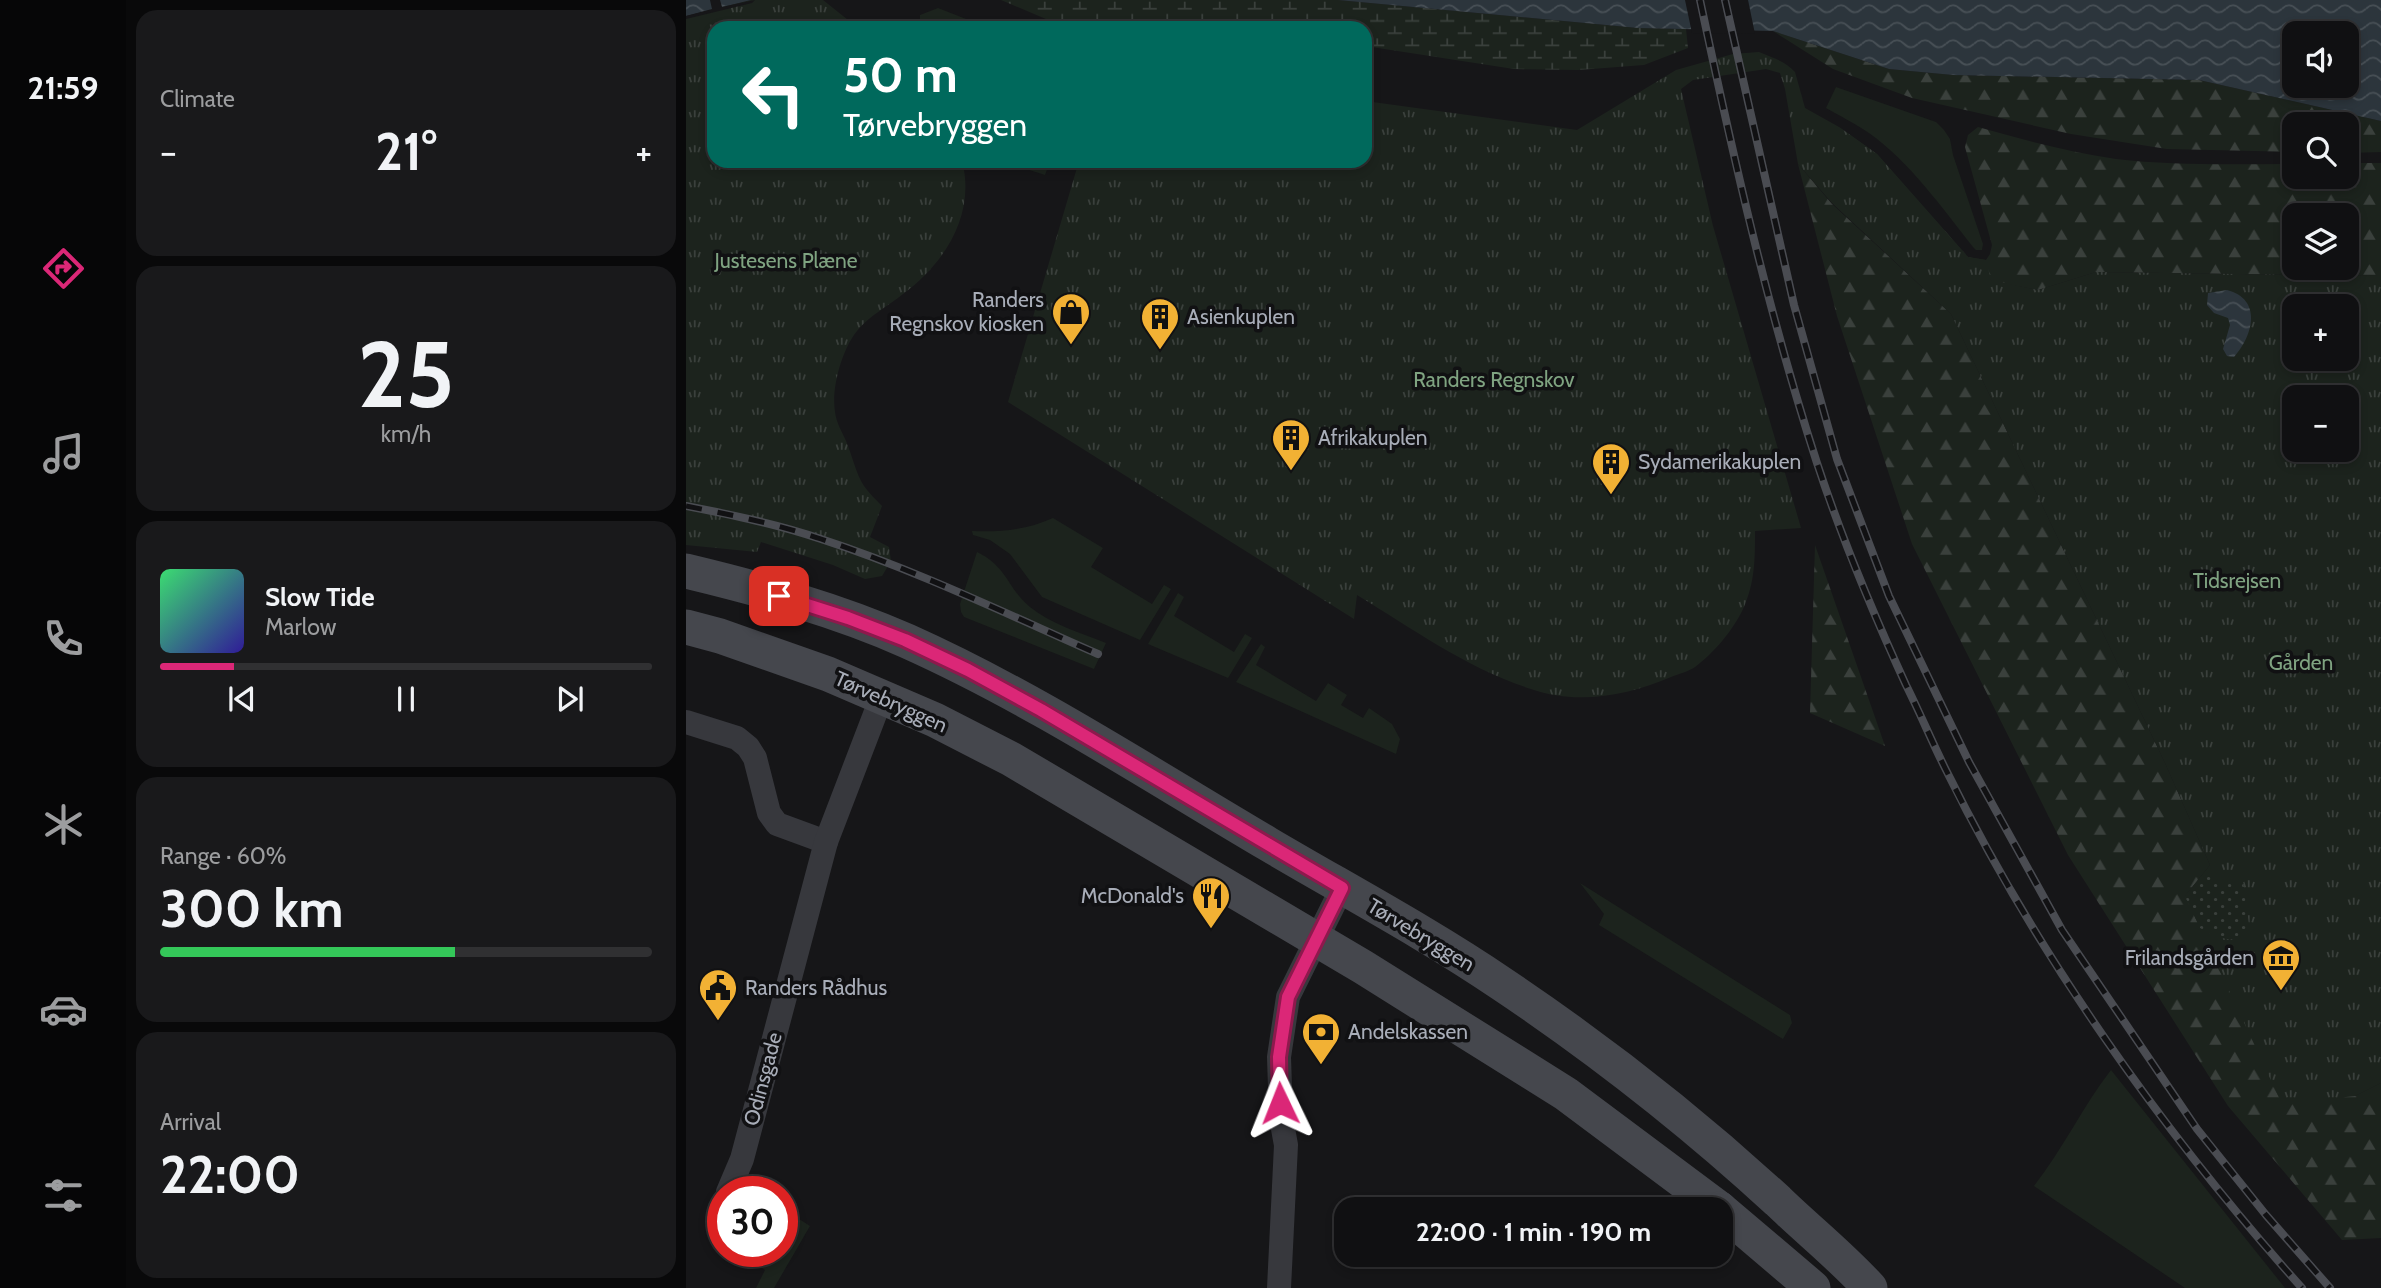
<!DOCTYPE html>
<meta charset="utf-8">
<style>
body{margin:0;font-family:Cabin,sans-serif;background:#19191b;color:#f1f3f6;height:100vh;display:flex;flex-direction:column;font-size:26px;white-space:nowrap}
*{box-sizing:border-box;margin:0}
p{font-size:23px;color:#9c9d9f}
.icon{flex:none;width:38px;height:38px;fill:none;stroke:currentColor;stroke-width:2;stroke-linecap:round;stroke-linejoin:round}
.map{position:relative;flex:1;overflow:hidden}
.details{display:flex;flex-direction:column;gap:10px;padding:10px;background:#09090a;width:560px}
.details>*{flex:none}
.hud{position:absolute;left:21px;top:21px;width:665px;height:147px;border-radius:21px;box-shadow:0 4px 10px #0003,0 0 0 2px #303032;background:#00695c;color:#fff;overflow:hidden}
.fabs{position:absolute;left:1596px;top:21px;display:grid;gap:14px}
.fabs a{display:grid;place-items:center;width:77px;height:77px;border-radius:14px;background:#101012;box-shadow:0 4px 10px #0003,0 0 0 2px #303032;font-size:35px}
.speed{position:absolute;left:21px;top:1176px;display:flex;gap:14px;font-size:35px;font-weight:700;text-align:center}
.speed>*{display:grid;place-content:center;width:91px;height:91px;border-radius:50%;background:#101012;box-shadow:0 4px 10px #0003,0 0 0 2px #303032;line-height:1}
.speed .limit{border:10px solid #d22;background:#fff;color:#111}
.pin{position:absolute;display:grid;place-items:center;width:60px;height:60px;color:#fff;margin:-30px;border-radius:14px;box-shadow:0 4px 10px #0006}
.me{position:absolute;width:77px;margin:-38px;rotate:358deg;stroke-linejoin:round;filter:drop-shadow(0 0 5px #0008)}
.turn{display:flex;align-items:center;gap:24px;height:147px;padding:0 21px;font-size:32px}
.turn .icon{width:91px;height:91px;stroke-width:2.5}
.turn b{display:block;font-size:49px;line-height:60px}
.big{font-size:52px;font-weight:700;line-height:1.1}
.details .card{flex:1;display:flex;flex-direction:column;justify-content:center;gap:10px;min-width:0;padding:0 24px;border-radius:21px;background:#19191b}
.details .dial{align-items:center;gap:0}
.dial b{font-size:91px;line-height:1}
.song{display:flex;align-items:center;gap:21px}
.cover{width:84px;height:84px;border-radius:10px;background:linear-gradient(135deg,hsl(140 70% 55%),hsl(250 70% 35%))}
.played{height:7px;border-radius:4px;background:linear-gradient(90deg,#db2777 15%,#303032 15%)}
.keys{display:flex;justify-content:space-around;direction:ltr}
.heat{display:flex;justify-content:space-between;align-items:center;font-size:38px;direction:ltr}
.charge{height:10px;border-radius:5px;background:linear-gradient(90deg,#34c759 60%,#303032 0)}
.trip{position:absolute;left:648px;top:1197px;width:399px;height:70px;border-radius:21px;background:#101012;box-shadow:0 4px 10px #0003,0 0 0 2px #303032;font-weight:700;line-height:70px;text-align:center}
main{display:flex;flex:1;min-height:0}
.tabs{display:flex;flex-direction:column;width:126px;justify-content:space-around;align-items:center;background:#060607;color:#9c9d9f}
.tabs .icon{width:49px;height:49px}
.tabs .current{color:#db2777}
.tabs b{font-size:32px;color:#f1f3f6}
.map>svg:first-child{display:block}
.grass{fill:#1c231d}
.forest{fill:url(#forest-firs);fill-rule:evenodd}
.wetland{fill:url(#wetland-marsh)}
.park{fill:url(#park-tufts);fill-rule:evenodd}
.garden{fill:url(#garden-dots)}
.water{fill:url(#water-waves);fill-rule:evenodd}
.pier{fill:#161618}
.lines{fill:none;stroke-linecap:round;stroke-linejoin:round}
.minor{stroke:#37383d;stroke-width:24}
.secondary{stroke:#45474d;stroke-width:35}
.rail-casing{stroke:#4a4c52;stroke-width:8}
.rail{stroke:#111113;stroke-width:5;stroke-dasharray:16;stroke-linecap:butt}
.route-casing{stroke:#8e194d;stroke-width:18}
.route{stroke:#db2777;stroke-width:12}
.labels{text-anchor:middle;stroke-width:7;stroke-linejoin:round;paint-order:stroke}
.park-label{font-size:21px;fill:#7fa381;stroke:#111113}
.poi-label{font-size:21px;fill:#a8adb8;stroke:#111113;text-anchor:start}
.street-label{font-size:21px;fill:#a8adb8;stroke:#111113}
</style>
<main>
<nav class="tabs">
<b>21:59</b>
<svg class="icon current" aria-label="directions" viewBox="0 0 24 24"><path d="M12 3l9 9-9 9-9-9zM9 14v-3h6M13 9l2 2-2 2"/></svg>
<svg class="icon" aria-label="music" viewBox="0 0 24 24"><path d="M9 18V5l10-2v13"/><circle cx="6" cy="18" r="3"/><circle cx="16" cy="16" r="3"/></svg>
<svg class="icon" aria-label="phone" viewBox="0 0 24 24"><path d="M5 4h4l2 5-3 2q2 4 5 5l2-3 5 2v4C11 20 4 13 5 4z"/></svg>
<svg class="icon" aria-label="climate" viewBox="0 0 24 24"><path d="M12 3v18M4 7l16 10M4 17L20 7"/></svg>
<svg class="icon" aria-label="car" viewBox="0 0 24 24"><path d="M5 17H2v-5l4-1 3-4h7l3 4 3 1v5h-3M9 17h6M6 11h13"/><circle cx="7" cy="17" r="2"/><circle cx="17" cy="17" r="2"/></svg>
<svg class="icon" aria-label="filters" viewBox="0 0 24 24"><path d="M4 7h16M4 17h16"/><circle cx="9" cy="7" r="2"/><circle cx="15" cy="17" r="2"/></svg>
</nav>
<section class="details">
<div class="card"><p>Climate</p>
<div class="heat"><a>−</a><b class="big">21°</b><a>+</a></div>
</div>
<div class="card dial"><b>25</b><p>km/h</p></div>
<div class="card">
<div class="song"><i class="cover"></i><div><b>Slow Tide</b><p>Marlow</p></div></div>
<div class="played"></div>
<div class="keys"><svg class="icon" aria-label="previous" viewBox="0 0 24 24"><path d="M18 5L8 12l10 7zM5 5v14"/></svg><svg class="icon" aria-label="pause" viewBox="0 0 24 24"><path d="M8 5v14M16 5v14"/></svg><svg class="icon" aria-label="next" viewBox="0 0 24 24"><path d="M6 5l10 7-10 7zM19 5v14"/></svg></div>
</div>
<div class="card"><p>Range · 60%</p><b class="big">300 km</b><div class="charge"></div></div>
<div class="card"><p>Arrival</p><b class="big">22:00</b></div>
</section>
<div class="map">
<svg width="1695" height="1288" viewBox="0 0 1695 1288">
<defs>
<pattern id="forest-firs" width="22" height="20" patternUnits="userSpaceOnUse" patternTransform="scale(1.75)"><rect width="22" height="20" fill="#1c231d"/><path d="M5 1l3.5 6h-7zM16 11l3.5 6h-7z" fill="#3a403c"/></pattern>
<pattern id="wetland-marsh" width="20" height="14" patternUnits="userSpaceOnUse" patternTransform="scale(1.75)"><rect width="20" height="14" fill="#1c231d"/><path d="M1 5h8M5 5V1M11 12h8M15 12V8" fill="none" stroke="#3a403c"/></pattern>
<pattern id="park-tufts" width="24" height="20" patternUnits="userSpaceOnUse" patternTransform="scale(1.75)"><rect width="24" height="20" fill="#1c231d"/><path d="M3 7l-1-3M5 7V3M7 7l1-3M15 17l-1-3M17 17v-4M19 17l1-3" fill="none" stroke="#3a403c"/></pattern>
<pattern id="garden-dots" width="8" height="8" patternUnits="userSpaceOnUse" patternTransform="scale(1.75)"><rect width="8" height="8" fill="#1c231d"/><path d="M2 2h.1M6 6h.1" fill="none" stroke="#3a403c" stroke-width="1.8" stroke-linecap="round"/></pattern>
<pattern id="water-waves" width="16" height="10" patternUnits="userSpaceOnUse" patternTransform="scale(1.75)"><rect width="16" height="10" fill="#2c353c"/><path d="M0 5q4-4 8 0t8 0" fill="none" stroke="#485056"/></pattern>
</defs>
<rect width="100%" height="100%" fill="#161618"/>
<g class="grass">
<path d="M252,8L298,26L299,28H234V15Z"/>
<path d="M1150,87L1250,122L1258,130L1264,139L1267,155L1297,244L1296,250H1290L1287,247C1257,209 1223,161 1183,133C1170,124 1154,116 1140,108Z"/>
<path d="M315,161H364L359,175Z"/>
<path d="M367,518L417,548L405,567L466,604L478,585L485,589L454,640L356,597L324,554L304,540L287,535L286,531C316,532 340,530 367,518Z"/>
<path d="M291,552C322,567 321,588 344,607C365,624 395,633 420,643L408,669L278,617L275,612L274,604Z"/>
<path d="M492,593L498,597L488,616L548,652L559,634L566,638L542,678L462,644Z"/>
<path d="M575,644L579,647L570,665L630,701L642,683L661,695L655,705L677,718L683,708L706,724L714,739L710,754L550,682Z"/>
<path d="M894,883L1104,1015L1106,1023L1097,1039L913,925L918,914Z"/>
<path d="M1425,1070L1599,1288H1499L1348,1186C1377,1149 1397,1106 1425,1070Z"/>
<path d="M96,1208L124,1226L88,1288H70L79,1270L54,1254V1251H96V1243L101,1241L111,1224L96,1212Z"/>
</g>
<g class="forest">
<path d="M1087,31L1203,69L1267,75L1513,80L1695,121V152L1661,153V124H1608V152L1481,149L1385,134L1226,98L1147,69Z"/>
<path d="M1153,127L1191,154L1282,257L1300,260L1304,254L1306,245L1279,147L1282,135L1292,127C1338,140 1383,152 1430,159C1488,166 1549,164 1608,164V177H1661V163H1695V276L1410,272L1352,290L1306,281ZM1608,215H1661V268H1608Z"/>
<path d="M1112,164L1146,204L1265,314L1479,763L1524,865L1499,896L1669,1096L1695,1083V1238L1656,1240L1542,1106L1382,855L1226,544L1151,316Z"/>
<path d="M1129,545L1199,746L1124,713Z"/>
</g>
<path class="wetland" d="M315,0H652L952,28L1000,29L1002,48L958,65L892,70L828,69L679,46V28H381Z"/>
<g class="park">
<path d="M66,0H137L172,28H28V161H276C290,214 259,263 217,294C202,306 183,316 171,331C156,349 145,389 149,412C150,422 156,432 160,441C166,455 170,474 178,486C183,493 190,500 196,506L184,537L203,547L205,561L196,576L179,579L147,565L75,542L71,552L0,545V16Z"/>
<path d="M1073,52C1087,58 1099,61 1109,72L1119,108L1153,127L1191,154L1282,257L1300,260L1305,280L1352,290L1410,272L1695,276V1083L1669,1096L1596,1104L1499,896L1524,865L1479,763L1265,314L1146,203L1112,164L1099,89L1094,73L1080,69L1007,80L995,89L1027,226L1115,528L1069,531C1069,559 1069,583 1057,609C1047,630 1028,653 1009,667C1003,671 993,674 985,677C941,696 891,705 845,689C782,669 727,629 671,595L668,619L322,402L393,161H679V101L891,130L990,70L1047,54ZM1608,306H1661V359H1608ZM1608,397H1661V450H1608Z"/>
</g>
<path class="garden" d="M1518,873L1538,883L1557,880L1564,932C1547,946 1531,937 1514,928L1499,896Z"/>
<g class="water">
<path d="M0,0H65L0,16Z"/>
<path d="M652,0H1695V121L1513,80L1267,75L1203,69L1087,31L952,28ZM1608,33H1661V86H1608Z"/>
<path d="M1541,290C1576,299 1568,335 1548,357L1541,356L1537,349L1544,325L1542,318L1528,313L1521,305L1522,293Z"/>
</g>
<g class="pier">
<path d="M24,0H34L36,7L69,0L66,3L0,19V16L26,9Z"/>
<path d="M999,0H1062L1069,34L1006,33Z"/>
</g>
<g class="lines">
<g class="minor">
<path d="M0,722L51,738L62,747L69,758L83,813L91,824L140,842"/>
<path d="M42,1192L56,1159L140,842L196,696"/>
<path d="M593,1288L600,1145L595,1118L593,1057L602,997L656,888"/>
</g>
<g class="secondary">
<path d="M0,571C75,589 151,610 221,641C346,697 463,774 582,844C660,890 741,933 816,984C913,1049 1006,1122 1092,1201C1122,1230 1156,1257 1184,1288"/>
<path d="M0,627L34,636L142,674L249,720L325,759L677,967L880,1094L1034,1209"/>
<path d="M1034,1209L1127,1288"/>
</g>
<defs>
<g id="rail">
<path d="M1014,0C1047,156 1082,312 1131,463C1156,539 1187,613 1220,685C1234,713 1246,742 1260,770C1351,955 1479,1135 1616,1288"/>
<path d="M1039,0L1108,305L1151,459L1203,596L1283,762L1376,930L1511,1129L1580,1215L1644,1288"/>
<path d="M0,506C46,515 91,524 135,539C230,570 321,614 412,654"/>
</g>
</defs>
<use href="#rail" class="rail-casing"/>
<use href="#rail" class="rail"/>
</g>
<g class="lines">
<defs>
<path id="route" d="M93,596L162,618L219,640L282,670L355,710L656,888L602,997L593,1057L594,1103"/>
</defs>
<use href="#route" class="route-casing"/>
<use href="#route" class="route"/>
</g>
<defs>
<symbol id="shop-pin" viewBox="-11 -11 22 30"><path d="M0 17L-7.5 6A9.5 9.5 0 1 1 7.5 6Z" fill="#f2b134" stroke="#111113"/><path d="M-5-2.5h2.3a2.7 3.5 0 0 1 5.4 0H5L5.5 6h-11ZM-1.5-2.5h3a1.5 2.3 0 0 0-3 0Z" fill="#111"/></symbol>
<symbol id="building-pin" viewBox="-11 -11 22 30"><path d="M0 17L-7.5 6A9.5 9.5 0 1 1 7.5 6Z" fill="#f2b134" stroke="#111113"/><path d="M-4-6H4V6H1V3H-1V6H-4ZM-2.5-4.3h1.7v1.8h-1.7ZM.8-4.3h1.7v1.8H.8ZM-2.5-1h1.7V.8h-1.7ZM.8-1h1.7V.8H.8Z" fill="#111"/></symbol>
<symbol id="restaurant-pin" viewBox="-11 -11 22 30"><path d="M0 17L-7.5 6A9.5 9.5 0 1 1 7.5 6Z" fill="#f2b134" stroke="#111113"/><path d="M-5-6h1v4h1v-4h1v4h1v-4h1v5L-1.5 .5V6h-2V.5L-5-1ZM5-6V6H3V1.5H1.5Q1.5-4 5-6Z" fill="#111"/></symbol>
<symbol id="museum-pin" viewBox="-11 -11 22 30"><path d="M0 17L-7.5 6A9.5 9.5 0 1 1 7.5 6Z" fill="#f2b134" stroke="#111113"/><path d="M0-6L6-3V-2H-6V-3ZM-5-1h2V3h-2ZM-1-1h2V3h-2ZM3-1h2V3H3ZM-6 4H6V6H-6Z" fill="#111"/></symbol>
<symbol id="civic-pin" viewBox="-11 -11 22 30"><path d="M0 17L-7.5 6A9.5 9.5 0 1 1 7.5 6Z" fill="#f2b134" stroke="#111113"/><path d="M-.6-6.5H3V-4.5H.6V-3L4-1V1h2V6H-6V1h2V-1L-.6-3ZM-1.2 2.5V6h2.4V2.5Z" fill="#111"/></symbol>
<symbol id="bank-pin" viewBox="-11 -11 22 30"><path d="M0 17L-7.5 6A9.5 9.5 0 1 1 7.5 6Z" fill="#f2b134" stroke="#111113"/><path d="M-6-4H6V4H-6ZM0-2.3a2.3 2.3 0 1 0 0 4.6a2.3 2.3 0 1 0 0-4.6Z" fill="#111"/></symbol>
</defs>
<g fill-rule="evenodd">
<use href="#shop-pin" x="363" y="290" width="44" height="60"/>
<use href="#building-pin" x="452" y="295" width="44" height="60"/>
<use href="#building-pin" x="583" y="416" width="44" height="60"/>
<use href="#building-pin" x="903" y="440" width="44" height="60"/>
<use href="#restaurant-pin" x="503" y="874" width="44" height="60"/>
<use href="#museum-pin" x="1573" y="936" width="44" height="60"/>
<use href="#civic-pin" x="10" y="966" width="44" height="60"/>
<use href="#bank-pin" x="613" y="1010" width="44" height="60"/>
</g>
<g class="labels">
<g class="park-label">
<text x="100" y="268">Justesens Plæne</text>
<text x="808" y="387">Randers Regnskov</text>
<text x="1551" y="588">Tidsrejsen</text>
<text x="1615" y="670">Gården</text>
</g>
<g class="poi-label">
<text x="358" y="307" text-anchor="end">Randers<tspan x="358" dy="24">Regnskov kiosken</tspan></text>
<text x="501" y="324">Asienkuplen</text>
<text x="632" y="445">Afrikakuplen</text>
<text x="952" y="469">Sydamerikakuplen</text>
<text x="498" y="903" text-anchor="end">McDonald's</text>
<text x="1568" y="965" text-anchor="end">Frilandsgården</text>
<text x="59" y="995">Randers Rådhus</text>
<text x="662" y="1039">Andelskassen</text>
</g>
<g class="street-label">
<text transform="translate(205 702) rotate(24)" y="7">Tørvebryggen</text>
<text transform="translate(735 935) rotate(31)" y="7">Tørvebryggen</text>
<text transform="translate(77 1079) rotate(-75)" y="7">Odinsgade</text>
</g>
</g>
</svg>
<div class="fabs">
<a><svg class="icon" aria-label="sound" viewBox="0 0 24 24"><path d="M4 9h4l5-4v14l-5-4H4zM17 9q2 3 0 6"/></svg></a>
<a><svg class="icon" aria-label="search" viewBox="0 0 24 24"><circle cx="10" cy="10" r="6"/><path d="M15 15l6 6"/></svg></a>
<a><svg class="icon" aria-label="layers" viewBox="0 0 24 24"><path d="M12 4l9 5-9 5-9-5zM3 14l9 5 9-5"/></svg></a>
<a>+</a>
<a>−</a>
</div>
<div class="speed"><div class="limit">30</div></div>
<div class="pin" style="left:93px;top:596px;background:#d93025"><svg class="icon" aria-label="arrive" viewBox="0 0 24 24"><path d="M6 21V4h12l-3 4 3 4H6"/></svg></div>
<svg class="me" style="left:594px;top:1103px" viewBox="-20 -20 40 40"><path d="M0-17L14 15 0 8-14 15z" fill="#db2777" stroke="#fff" stroke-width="4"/></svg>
<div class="trip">22:00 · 1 min · 190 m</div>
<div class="hud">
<div class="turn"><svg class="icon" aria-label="left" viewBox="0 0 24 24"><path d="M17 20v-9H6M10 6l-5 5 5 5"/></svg><div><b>50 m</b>Tørvebryggen</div></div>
</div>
</div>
</main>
